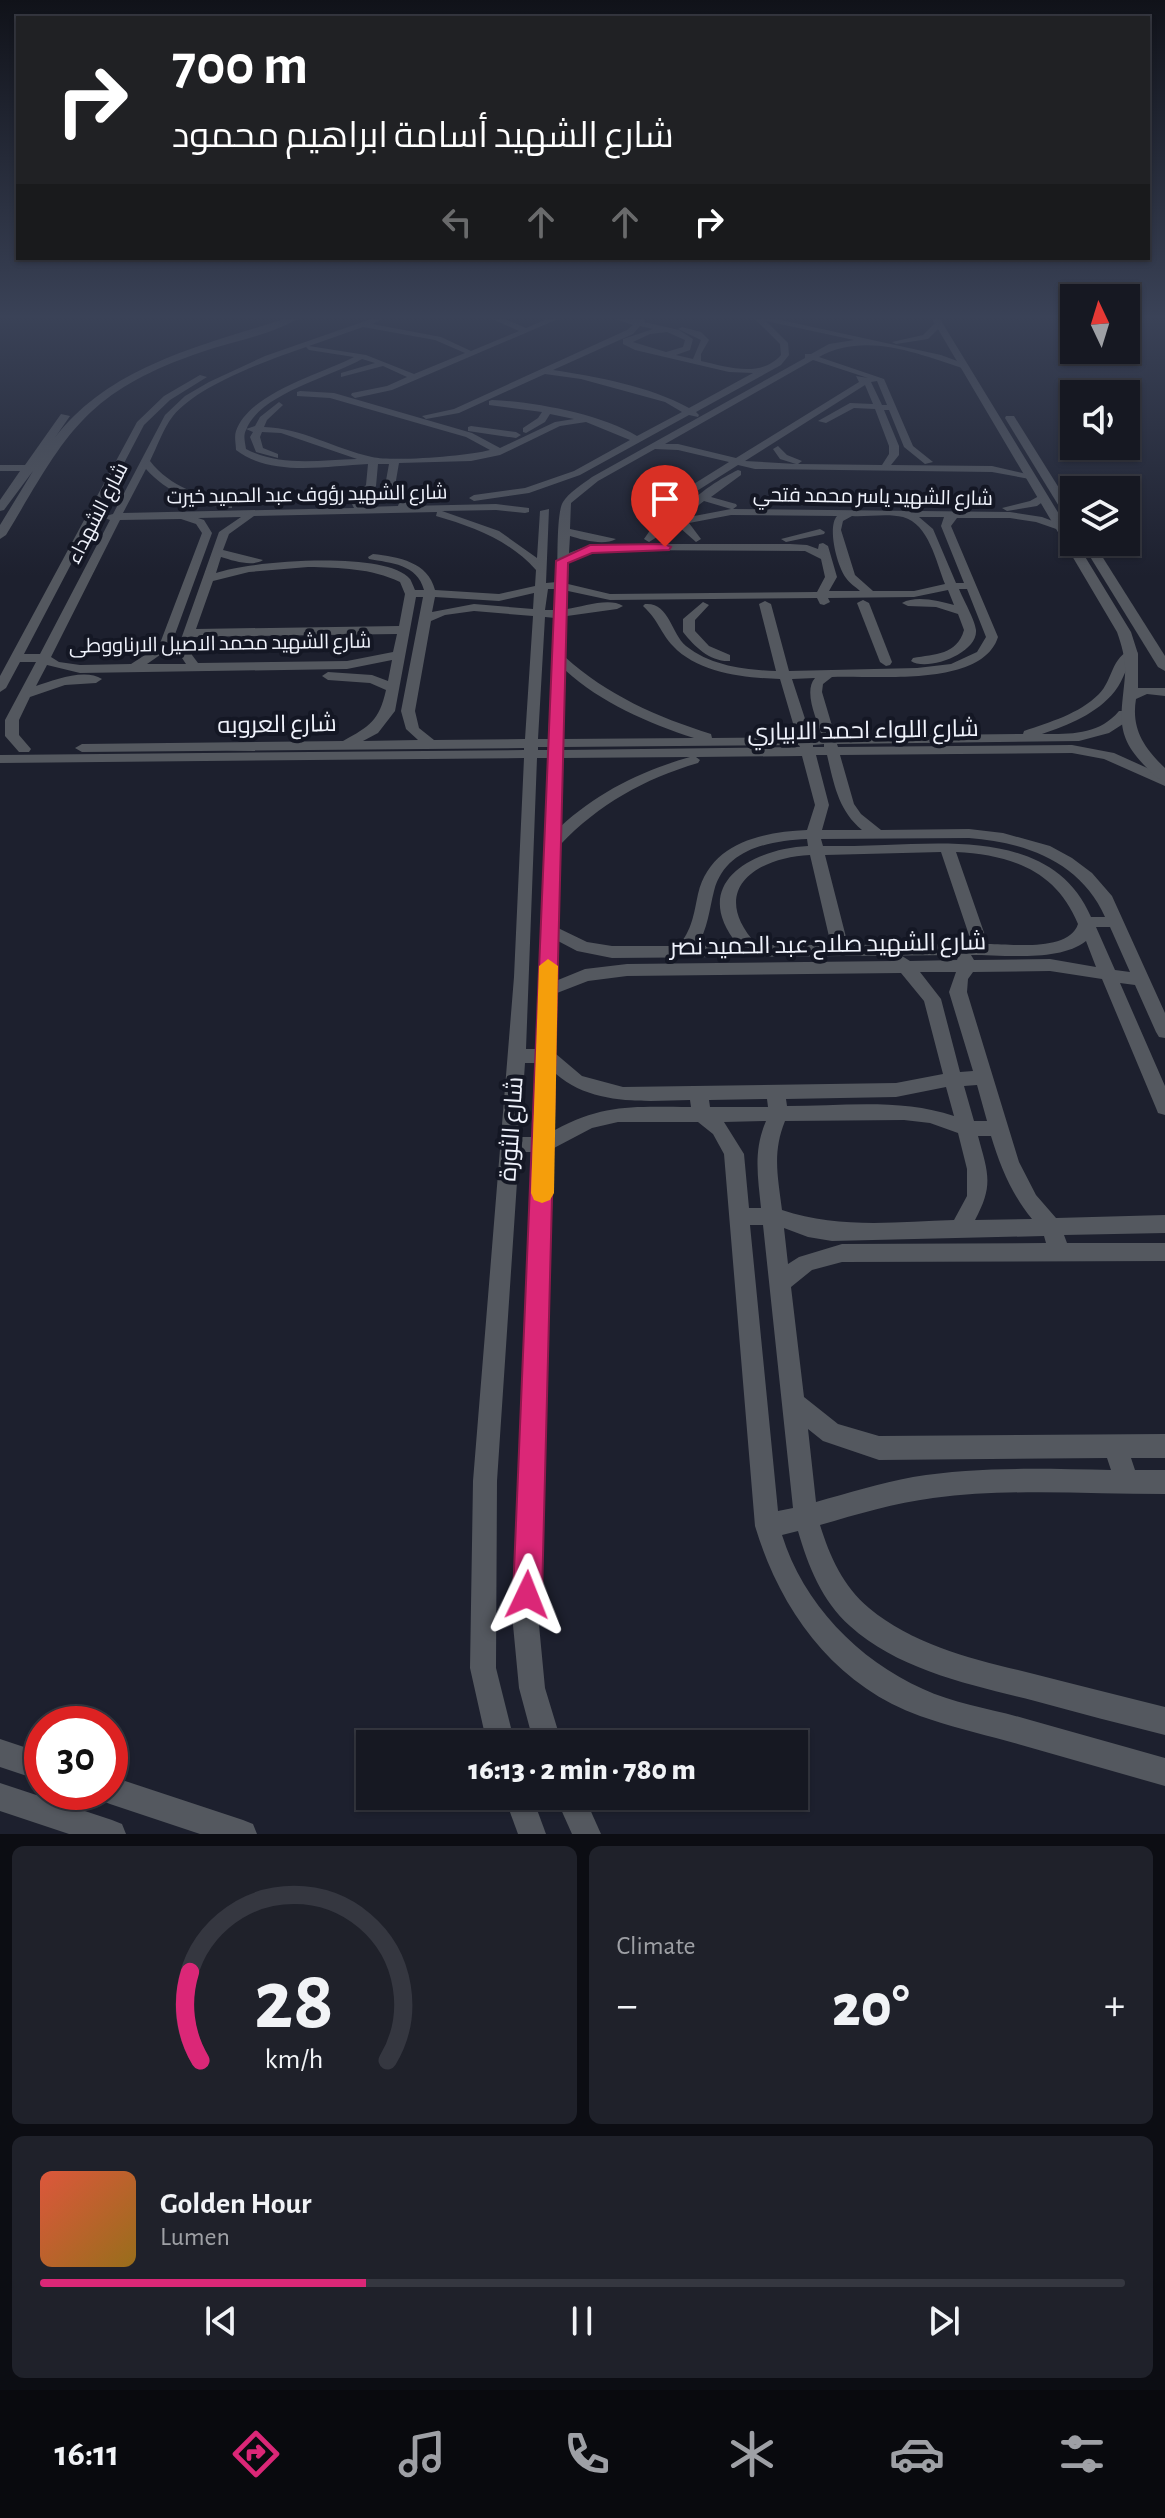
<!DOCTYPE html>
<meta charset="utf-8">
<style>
body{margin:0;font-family:"Alegreya Sans",Cairo,sans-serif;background:#1f212a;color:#f1f3f6;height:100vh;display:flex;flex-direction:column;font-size:30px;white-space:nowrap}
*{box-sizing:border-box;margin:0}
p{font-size:26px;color:#9ea0a5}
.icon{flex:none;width:44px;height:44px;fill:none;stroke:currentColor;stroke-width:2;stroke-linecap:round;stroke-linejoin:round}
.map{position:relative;height:1834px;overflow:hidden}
.sheet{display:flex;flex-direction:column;gap:12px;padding:12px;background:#0c0d13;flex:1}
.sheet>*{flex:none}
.hud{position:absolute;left:16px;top:16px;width:1134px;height:244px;border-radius:0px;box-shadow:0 2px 6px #0004,0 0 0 2px #353740;background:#202124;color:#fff;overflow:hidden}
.needle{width:52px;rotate:356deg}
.fabs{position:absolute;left:1060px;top:284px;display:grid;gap:16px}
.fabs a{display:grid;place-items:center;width:80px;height:80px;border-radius:0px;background:#161822;box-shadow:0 2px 6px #0004,0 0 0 2px #353740;font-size:40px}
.speed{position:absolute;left:24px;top:1706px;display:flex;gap:16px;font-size:40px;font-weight:700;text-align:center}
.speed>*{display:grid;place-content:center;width:104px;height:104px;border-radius:50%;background:#161822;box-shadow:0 2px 6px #0004,0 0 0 2px #353740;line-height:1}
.speed .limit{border:12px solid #d22;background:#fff;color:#111}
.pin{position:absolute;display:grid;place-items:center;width:68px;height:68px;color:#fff;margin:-82px -34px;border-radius:50% 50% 50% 0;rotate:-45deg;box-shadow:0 0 8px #0007}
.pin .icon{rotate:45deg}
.me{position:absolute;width:88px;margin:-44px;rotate:2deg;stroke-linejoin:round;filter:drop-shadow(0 0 6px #0008)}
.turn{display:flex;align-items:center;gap:28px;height:168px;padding:0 24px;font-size:36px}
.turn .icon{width:104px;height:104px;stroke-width:2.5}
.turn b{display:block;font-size:56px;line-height:68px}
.lanes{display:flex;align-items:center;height:76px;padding:0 24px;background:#0003;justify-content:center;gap:40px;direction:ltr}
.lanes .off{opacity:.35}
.big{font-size:60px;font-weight:800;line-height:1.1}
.sheet .widget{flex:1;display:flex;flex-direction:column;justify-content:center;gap:12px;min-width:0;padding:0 28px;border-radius:12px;background:#1f212a}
.sheet .dial{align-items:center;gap:0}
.dial svg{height:208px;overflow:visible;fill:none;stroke:#353740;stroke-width:7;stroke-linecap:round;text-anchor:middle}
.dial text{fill:#f1f3f6;stroke:none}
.song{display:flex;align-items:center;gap:24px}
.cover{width:96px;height:96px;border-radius:12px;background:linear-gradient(135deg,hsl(10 70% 55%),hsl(40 70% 35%))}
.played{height:8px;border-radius:4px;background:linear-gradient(90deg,#db2777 30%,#353740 30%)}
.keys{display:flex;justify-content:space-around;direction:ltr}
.heat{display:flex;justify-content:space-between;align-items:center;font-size:44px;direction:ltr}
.sheet .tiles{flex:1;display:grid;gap:12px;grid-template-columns:1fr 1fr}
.widget:last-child{grid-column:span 2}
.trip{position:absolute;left:356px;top:1730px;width:452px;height:80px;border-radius:0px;background:#161822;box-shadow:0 2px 6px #0004,0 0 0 2px #353740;font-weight:800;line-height:80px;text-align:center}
.tabs{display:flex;height:128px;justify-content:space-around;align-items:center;background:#090a0e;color:#9ea0a5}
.tabs .icon{width:56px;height:56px}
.tabs .on{color:#db2777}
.tabs b{font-size:36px;color:#f1f3f6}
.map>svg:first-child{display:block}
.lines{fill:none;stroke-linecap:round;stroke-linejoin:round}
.minor{fill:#54585f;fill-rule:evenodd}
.tertiary{fill:#54585f;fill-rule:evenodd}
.route{fill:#db2777;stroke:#8e194d;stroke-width:2}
.slow{fill:#f59e0b}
.labels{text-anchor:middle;stroke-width:8;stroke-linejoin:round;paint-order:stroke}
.far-street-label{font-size:20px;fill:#eff2fb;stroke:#141724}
.street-label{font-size:24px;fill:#eff2fb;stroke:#141724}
</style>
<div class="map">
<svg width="1165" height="1834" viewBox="0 0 1165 1834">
<rect width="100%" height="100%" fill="#1d202e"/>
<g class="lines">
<g class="minor">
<path d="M371,319H383L372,324L441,337L471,351L519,331L492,319H505L526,328L547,319H558L392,390L355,398L351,395L352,393L387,386L407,377L383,366L341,377V373L375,363L362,359C331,377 259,394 246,430C243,436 245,442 246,449C280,467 319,460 357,459L281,433L262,432L260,437L263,448L278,454V458L256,452L250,437L253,432L246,429L255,426L260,417L279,402L283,405L267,420L264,427C302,428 335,449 372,457C394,462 467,456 490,450L466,437L330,398L297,396V392L300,391L334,393L472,433L500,448L555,422L574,419L550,414L545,422L526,433L523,432V428L538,418L542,412L489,405V401L492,400C535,402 600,414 637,436L682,412L665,402L581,379L545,374L459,413L426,419L422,416L454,409L627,330L633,325L615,319H645L644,322L679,330L693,339L690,350L676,355L693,359L701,340L678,329L682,327L701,332L709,340L701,354V361C727,367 761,378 781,355L780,344L755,319H776L941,355L968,365L965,369C919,354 865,331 819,357L884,379L913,446L933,462L925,464L904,447L889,410H884L899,446V455L891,465L992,466L1035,476V480L992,472L755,469L738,465L681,501L657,537L649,542L644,539L673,497L729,462L678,450L655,449L598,481L571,503L570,529L616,539C604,546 583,540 570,536L569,553L582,548L610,544H790L807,545L818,549L819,544L823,543L828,546L837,577L829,591H860C856,587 849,583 846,578C837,566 827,527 837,516L731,515L689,523L701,539L696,542L679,527C676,505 719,479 738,470L741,471V475L711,497L736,504L737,506L733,509L1010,512L1042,517L1066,526L1067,528L1062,531L1036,522L1010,518H957L951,526L998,637C982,688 875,675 832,677L823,684L822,692L835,736L1023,734L1024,731C1050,722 1079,714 1099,694C1113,680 1111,657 1132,649L1138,653C1125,666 1125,678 1115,691C1097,714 1068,725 1042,734C1071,734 1099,735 1119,711H1129L1131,714L1123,724L1109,733L1079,741L837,744L838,747L1072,745L1114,753L1165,776V786L1104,759L1072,753L840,755L854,804L861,814L881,830L969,829L1003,833L1050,846L1072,858L1092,873L1112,896L1165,1013V1038L1159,1037L1156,1032L1135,985L1120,983L1165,1086V1115L1158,1113L1156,1108L1102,979L1050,971L973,972L968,979L967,992L1019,1162L1036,1195L1056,1218L1165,1215V1233L1064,1235L1067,1243H1165V1261L842,1262L812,1270L791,1287L804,1397L838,1424L879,1436L1165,1434V1458H1131L1135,1470H1165V1494C1088,1494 1010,1488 933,1498C895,1503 858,1514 820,1525C830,1557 843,1586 869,1608C916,1647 977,1660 1034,1674C1077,1685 1121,1696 1165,1707V1735C1122,1724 1078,1713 1035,1701C972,1685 900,1671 850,1626C822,1601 808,1566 798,1531L782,1535C803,1603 858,1660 923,1689C953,1703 991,1709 1023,1718C1070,1731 1118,1745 1165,1758V1786C1112,1771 1060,1756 1007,1741C978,1733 948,1726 920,1716C834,1685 780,1610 755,1526L724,1154L713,1134L698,1122H618L592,1128L554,1148L539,1625L545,1688L562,1744H534L519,1688L513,1625L535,1152H519L497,1481L496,1668L515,1744H487L470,1668L473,1481L514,977L524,758L0,763V755L524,750V748L82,752L75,748L82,744L343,741C370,726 379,721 386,690L370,683L328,680L322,676L328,672L372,675L388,681L392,660L347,669L80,673L47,665L36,686C54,680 85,668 102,679L96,683L65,685L30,697L19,720V735L31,749L29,752H19L5,736V720L36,662H20L6,688L0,692V676L137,422L164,396L200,375L207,377L170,400L144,425L24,654H40L110,520L102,517L113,514L165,415L185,396L209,382L265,356ZM766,321L854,340L829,344L811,354H805V358L592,477C583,484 568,493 563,502C556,513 558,565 557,582L546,583L549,509L540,511L537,558L499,531L442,511L496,510L525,513L529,512V508L496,504L408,506L409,503L395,486L399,463L471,461L500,455L560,426L586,422L630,440L574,471L525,488L474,495L469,498L474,501L529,493L580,475L689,415L698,417L699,415L696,412L781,365L789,355L788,343ZM640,326L653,329L623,339V344L635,350L729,372L753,373L689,408C649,386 598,377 553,370L633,334ZM363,327L435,340L465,353L414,374L366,355L309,346ZM667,332L685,340L683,347L666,352L633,342L650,334ZM306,347L309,350L354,357C321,374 249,393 236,431C234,437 236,444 236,450C271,477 326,466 368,464L366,485L351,502L354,508L123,513L146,469C165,491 202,509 232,508V504C201,496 170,487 150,461C157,447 163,429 173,416C198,385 268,360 306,347ZM813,360L868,378L856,376L859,382L736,458L678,444H665ZM877,381L887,405H882L871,382ZM865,385L873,404L850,403L818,421L826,423L854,408L875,409L889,446V454L882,465L798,464L802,461L787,455L778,446L773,449L780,459L796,464L745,461ZM378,464H389L385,486L399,503L398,506L364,507L361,502L376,486ZM704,501L731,509L689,517L695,508ZM437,512L436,516C474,527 509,540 536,570L535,586L499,594L435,590C428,562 399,557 373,554L368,557L369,559C391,563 417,564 424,590H415C415,590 411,580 410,579C386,550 249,561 216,573L221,557C234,561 252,567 263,560L223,550L229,534L254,516ZM852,516C867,517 887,513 903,517C929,524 936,562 945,584L914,591H873L855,575L841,530L843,521ZM241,517L219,532L180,642V655L186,664H147L170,648L212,533L204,520L198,518ZM919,517H944L941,526L964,583H956L933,529ZM181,519L196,524L202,533L159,646L131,664L80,665L59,662L51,657L120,520ZM610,550L805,551L821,559L825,577L817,592L610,594L568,584L569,562L585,554ZM308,567C340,568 371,568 400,582L405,594L399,626L196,629L213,581L249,572ZM548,589H556L555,610H545ZM959,589H967L986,637L977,652L951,664L917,668L789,671L771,604L765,601L759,604L776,671C746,670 711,666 686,646C671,633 669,602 645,604L643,606C659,621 660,632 673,646C698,673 745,678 780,679L797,737L712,738L711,734C657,717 607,695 565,657L567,616L617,609L623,606C609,597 583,607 567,609L568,591L610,600L817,598L820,604L824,605L830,602L828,598L914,597L948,590L954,605C939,601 916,595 902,603L908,606L936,607L958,614L964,630C957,655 935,654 913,658L911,661C926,672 978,654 976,630C975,620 963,599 959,589ZM534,593L533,609L474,604L432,612L435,597L499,601ZM416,597H423L401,711L406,729L418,740L363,741L378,733L395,711ZM474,611L533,616L525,739L434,740L419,728L415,711L431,621L445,615ZM545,617L555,618L548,739H538ZM397,634L393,652L347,661L198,663L192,655L194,637ZM565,670C601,703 648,723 694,738L562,739ZM815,678C803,691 817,720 822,736L811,737L792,679ZM824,744V747H813V745ZM799,745L800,747L562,750V747ZM538,747H548V750H538ZM816,755H827C834,784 838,810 862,830H822L829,805ZM802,756L815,805L807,830C761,832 710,843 698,894C694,913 692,931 678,946H612L587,942L558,928L560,845C599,804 644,779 698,763L700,760L696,757ZM690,757C641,771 598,792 560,827L562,758ZM537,758H548L538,1049H526ZM969,838C1025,842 1081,862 1105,917H1091C1056,835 959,842 885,845C864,846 844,846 823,846L821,839ZM807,839L808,846C751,849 688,884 738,945L697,946C708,928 709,911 714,891C725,849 768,841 807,839ZM941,852L972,944L848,945L825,855ZM956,852C1011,855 1056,870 1078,924C1069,952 1012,944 988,944ZM810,855L831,945H757C708,892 753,858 810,855ZM1096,927H1110L1130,972L1115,970ZM558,941L577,951L612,958L959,955L957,960L910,961L902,956L894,961L627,964L585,969L558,980ZM1086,941L1096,967L1050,959L974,960L971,955C1003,955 1060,962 1086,941ZM920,972H956L949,992L973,1071L960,1072L941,999ZM901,973L924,1001L943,1074L896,1083L623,1087L582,1076L556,1054L557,993L588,981L627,976ZM525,1063H538L536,1137H520ZM556,1074C593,1106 645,1101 690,1100L691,1107C636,1107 605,1103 555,1130ZM977,1085L987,1121H974L964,1086ZM946,1087L954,1116C901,1098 842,1106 787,1106L786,1099L896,1097ZM767,1099L768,1107H710L709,1100ZM904,1120L930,1123L958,1133L967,1169V1196L954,1220C896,1222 838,1229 782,1210C778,1177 772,1153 785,1121ZM766,1121C753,1151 758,1177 761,1208H749L744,1154L724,1122ZM978,1136H991C1000,1166 1012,1195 1032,1219L975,1220C994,1185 988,1173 978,1136ZM750,1225H763L793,1508L778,1511ZM784,1228L808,1237L832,1241L1044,1236L1046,1243L842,1244L799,1257L788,1264ZM808,1429L823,1441L879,1460L1107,1458L1111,1470C1045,1469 978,1466 913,1477C880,1483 848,1493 816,1502Z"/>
<path d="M936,322L943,324L928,339L896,344L892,342L923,335Z"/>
<path d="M471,426L516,432L521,435L516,438L468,431V427Z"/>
<path d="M1039,496L1048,498L1037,506L1007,511L1002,508L1030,501Z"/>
<path d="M820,529L825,532L824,534L786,542L781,539Z"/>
<path d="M863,600L869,603L892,662L890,665L886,666L880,662L857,603Z"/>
<path d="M703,602L709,605L695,620V631L709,646L730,655V661C710,662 695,647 683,632V619Z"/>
<path d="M0,1739L42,1753V1781L0,1767Z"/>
<path d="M110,1776L243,1820L253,1824L257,1834H200L110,1804L100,1800L97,1792H110Z"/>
<path d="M0,1783L112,1820L122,1824L126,1834H69L0,1811Z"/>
<path d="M504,1796H532L546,1834H518Z"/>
<path d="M555,1796H584L601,1834H572Z"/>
</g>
<g class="tertiary">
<path d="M284,319H297C269,336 225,343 193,355C81,395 64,439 6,535L0,539V525L33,471L4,510L0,511V500L20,471H0V465H25L61,414L70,416L54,439C109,366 201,346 284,319Z"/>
<path d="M932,319H940L1131,632L1138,654V688H1165V696L1147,694L1136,699C1131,729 1144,748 1165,768V782C1157,779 1152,773 1146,767C1113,734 1122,715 1125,675C1126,660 1122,646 1117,632Z"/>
<path d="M1006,416H1014L1074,512V525L1068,521L1005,418Z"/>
<path d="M1081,542H1093L1165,656V671L1158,667Z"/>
</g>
</g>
<linearGradient id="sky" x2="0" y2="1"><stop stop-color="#101219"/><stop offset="0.55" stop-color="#3a4257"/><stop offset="1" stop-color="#3a4257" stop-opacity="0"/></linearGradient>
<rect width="1165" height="576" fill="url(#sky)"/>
<path class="route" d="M665,544L671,547L669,550L592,553L568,563L542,1595L538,1605L527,1610L517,1605L513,1595L556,561L590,545Z"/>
<path class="slow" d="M548,959L558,966L554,1193L550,1200L542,1203L534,1200L531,1193L539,966Z"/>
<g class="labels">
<g class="far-street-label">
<text transform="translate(307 494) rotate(-1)" y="7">شارع الشهيد رؤوف عبد الحميد خيرت</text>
<text transform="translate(873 496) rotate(1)" y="7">شارع الشهيد ياسر محمد فتحي</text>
<text transform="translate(97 513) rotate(-63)" y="7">شارع الشهداء</text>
<text transform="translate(220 643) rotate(-1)" y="7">شارع الشهيد محمد الاصيل الارناووطى</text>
</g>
<g class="street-label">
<text transform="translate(277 724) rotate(-1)" y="8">شارع العروبه</text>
<text transform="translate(863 730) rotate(-1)" y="8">شارع اللواء احمد الابياري</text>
<text transform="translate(828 944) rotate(-1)" y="8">شارع الشهيد صلاح عبد الحميد نصر</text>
<text transform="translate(511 1129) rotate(-86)" y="8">شارع الثورة</text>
</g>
</g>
</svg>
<div class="fabs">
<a><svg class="needle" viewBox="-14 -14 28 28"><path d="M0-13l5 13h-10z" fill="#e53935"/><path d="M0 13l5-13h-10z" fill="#9ea0a5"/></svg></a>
<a><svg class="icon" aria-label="sound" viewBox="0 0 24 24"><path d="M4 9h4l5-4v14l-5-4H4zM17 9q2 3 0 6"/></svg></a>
<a><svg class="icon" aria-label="layers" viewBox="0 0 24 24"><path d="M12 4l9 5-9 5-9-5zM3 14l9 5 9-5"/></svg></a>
</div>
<div class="speed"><div class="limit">30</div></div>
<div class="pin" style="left:665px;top:547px;background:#d93025"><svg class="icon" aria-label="arrive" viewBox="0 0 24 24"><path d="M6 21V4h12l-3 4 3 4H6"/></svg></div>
<svg class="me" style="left:527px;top:1595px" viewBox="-20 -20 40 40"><path d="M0-17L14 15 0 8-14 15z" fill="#db2777" stroke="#fff" stroke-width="4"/></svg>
<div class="trip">16:13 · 2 min · 780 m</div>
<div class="hud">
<div class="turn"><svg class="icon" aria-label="right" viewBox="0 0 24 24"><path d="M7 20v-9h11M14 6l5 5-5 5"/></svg><div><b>700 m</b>شارع الشهيد أسامة ابراهيم محمود</div></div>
<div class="lanes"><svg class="icon off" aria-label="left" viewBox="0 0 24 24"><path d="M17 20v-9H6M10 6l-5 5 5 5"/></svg><svg class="icon off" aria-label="ahead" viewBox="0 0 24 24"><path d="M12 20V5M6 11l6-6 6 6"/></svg><svg class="icon off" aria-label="ahead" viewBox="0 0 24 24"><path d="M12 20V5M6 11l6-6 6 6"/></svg><svg class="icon" aria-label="right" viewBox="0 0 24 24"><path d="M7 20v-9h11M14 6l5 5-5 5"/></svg></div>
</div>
</div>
<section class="sheet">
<div class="tiles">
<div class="widget dial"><svg viewBox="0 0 100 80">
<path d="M14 69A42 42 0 1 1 86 69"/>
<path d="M14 69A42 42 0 0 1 10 35" stroke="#db2777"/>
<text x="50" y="56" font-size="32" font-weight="700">28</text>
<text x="50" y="72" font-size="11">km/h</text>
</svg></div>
<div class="widget"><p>Climate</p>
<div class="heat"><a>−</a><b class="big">20°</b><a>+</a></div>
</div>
<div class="widget">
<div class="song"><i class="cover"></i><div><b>Golden Hour</b><p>Lumen</p></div></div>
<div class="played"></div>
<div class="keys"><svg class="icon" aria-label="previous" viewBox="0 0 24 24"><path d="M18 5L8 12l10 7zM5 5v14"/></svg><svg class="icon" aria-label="pause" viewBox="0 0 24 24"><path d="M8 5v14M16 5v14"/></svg><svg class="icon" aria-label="next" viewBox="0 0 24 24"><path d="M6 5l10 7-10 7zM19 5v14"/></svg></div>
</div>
</div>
</section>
<nav class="tabs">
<b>16:11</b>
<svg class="icon on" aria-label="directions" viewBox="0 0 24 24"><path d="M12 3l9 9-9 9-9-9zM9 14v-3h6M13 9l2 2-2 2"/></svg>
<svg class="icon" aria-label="music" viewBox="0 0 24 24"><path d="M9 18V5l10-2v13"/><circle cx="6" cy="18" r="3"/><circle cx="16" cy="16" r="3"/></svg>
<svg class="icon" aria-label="phone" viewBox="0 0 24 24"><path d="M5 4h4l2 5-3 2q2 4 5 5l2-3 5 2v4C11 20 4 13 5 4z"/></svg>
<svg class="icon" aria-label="climate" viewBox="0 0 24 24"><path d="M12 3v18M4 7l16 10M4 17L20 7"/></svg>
<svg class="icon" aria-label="car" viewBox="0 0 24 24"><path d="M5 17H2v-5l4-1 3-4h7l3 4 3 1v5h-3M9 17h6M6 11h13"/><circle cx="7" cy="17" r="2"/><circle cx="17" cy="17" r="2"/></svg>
<svg class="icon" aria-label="filters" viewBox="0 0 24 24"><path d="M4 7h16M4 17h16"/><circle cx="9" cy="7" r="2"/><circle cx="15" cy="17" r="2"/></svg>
</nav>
